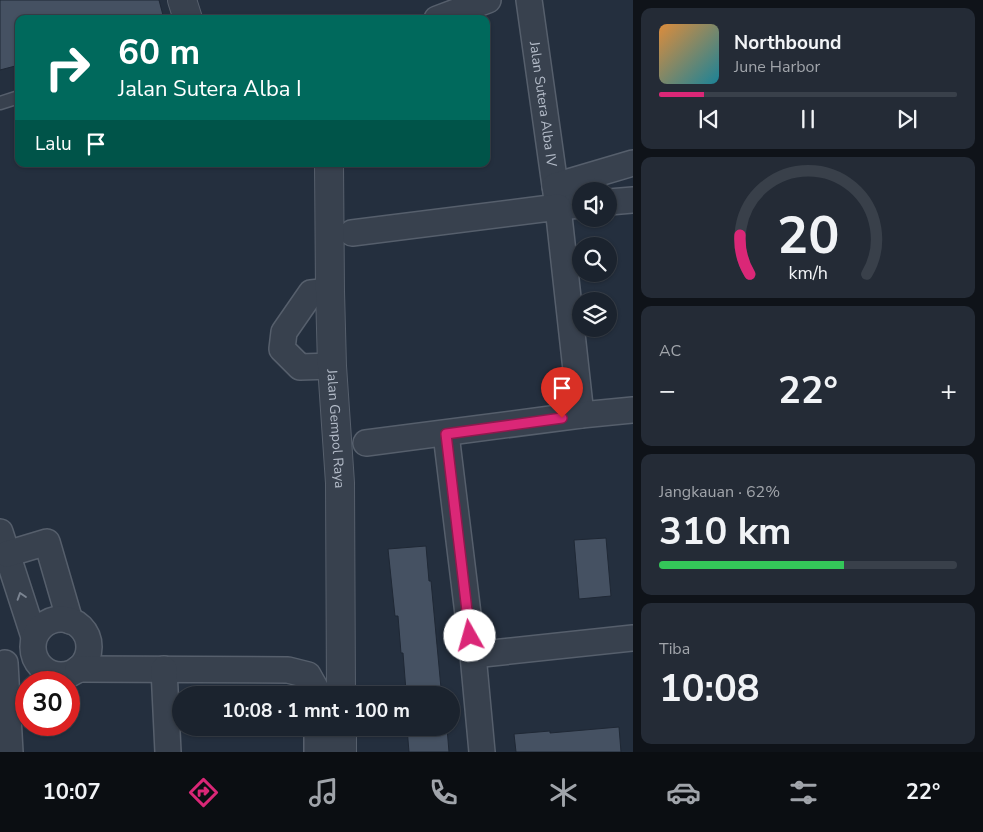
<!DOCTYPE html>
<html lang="id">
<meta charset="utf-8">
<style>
body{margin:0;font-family:"Nunito Sans",sans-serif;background:#242b36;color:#f1f3f6;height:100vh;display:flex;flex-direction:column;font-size:19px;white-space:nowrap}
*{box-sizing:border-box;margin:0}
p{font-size:16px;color:#a0a4aa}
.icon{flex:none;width:28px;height:28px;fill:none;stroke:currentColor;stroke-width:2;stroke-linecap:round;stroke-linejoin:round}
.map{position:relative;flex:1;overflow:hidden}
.panel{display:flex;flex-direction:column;gap:8px;padding:8px;background:#0f1319;width:350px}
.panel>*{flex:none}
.hud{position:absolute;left:15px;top:15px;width:475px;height:152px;border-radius:10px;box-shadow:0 1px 4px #0004,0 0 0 1px #39404a;background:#00695c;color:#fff;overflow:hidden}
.controls{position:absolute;left:572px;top:182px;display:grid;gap:10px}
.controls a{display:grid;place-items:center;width:45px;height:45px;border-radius:50%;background:#1b232e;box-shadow:0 1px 4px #0004,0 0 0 1px #39404a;font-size:25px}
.speed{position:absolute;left:15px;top:671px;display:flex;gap:10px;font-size:25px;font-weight:700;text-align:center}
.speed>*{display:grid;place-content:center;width:65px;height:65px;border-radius:50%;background:#1b232e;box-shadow:0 1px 4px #0004,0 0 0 1px #39404a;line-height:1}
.speed .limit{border:8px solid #d22;background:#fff;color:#111}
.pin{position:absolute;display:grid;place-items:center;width:42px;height:42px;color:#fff;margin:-51px -21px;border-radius:50% 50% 50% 0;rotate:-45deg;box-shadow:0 0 5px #0007}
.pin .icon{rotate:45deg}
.me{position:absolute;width:55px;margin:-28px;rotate:353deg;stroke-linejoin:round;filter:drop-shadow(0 0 4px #0008)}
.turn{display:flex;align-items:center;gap:18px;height:105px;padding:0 20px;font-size:22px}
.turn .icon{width:65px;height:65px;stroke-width:2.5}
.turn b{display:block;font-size:35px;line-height:42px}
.then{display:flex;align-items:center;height:48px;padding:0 20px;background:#0003;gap:10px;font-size:19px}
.big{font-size:38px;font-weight:700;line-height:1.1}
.panel .widget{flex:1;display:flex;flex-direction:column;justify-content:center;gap:8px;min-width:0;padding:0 18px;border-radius:10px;background:#242b36}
.panel .dial{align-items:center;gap:0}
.dial svg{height:130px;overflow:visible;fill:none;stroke:#39404a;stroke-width:7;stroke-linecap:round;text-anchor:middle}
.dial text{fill:#f1f3f6;stroke:none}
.song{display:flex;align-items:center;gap:15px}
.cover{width:60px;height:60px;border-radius:8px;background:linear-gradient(135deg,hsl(30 70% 55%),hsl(190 70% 35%))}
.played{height:5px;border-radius:2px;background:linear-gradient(90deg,#db2777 15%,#39404a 15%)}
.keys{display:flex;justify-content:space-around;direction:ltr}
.heat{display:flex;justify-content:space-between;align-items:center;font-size:28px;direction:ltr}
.charge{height:8px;border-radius:4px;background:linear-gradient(90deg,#34c759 62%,#39404a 0)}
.trip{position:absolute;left:172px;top:686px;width:288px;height:50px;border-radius:25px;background:#1b232e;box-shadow:0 1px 4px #0004,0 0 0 1px #39404a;font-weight:700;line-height:50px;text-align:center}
.tab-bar{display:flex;height:80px;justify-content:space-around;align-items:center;background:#0b0e12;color:#a0a4aa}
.tab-bar .icon{width:35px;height:35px}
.tab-bar .current{color:#db2777}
.tab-bar b{font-size:22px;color:#f1f3f6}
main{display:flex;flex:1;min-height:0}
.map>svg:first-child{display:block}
.building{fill:#455162;stroke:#1f2835}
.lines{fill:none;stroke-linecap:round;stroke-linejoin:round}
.service-casing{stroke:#565f6c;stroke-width:15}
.minor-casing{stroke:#565f6c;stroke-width:28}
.tertiary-casing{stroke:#565f6c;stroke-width:30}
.service{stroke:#38414e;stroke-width:12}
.minor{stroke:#38414e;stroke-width:25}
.tertiary{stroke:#38414e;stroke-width:28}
.oneway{stroke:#7c8592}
.route-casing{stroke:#8e194d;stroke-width:12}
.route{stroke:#db2777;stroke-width:9}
.labels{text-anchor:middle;stroke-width:5;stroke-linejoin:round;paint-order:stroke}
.street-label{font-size:14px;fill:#b4bcc9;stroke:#1d2633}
</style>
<main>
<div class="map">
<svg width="633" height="752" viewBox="0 0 633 752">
<rect width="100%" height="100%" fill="#242f3e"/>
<g class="building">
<path d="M0,0H159L164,19H19V65L0,70Z"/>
<path d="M606,538L611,596L579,599L574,540Z"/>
<path d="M426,546L429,581H431L441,688L406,691L403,653H401L398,616H395L388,549Z"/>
<path d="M619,727L621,752H516L514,734L550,731V733Z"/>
<path d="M407,728H447L449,752H409Z"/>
</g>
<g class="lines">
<defs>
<path id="service" d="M0,103L19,97"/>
<g id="minor">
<path id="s1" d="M529,0L558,207L581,205"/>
<path d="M437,19L488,0"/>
<path d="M555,186L633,163"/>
<path d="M609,202L633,200"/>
<path d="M352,233L558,207L581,415"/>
<path d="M330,291L311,293L284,332L282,349L300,367L332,366"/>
<path d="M446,434L473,655L482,752"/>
<path d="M366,443L581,415L633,410"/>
<path d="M0,532L34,637"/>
<path d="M7,554L47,542L70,621"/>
<circle cx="61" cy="647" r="28"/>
<path d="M473,655L633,638"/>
<path d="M5,663L10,752"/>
<path d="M78,669L288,670L308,675L317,691V695"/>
<path d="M164,669L168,752"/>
<path d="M317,752V728"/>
</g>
<g id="tertiary">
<path d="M182,0L188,19"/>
<path id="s2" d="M329,164L330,291L332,366L340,483L341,695"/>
<path d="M342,728V752"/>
</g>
</defs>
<use href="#service" class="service-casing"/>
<use href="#minor" class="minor-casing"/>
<use href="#tertiary" class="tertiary-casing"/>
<use href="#service" class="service"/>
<use href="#minor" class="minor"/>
<use href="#tertiary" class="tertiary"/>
</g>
<defs><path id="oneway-chevron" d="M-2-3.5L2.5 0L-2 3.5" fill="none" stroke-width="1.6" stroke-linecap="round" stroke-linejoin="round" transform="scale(1.25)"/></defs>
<use class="oneway" href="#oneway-chevron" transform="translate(21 596) rotate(-108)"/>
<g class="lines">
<defs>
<path id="route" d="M470,636L446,434L562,418"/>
</defs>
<use href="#route" class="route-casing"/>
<use href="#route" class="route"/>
</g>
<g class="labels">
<g class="street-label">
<text dy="5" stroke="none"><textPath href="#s1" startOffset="105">Jalan Sutera Alba IV</textPath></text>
<text dy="5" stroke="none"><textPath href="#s2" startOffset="265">Jalan Gempol Raya</textPath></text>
</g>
</g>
</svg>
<div class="controls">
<a><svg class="icon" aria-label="sound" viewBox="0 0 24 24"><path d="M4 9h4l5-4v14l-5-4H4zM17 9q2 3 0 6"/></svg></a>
<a><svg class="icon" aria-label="search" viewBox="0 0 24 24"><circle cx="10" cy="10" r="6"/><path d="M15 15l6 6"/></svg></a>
<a><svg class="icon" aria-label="layers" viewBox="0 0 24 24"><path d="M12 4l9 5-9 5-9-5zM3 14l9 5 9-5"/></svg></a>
</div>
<div class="speed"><div class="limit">30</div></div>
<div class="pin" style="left:562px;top:418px;background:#d93025"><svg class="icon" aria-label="arrive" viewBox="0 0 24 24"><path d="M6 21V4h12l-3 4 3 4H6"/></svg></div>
<svg class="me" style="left:470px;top:636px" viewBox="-20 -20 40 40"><circle r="19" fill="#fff"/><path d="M0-13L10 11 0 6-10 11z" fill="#db2777"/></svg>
<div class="trip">10:08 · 1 mnt · 100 m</div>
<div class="hud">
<div class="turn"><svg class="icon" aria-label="right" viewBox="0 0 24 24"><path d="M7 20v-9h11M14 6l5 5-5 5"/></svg><div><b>60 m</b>Jalan Sutera Alba I</div></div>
<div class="then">Lalu<svg class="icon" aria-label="arrive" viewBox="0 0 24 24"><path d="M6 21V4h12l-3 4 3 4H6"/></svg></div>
</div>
</div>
<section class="panel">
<div class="widget">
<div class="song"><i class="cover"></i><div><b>Northbound</b><p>June Harbor</p></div></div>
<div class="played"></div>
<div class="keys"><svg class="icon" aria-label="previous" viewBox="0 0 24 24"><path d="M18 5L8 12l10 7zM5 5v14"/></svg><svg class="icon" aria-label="pause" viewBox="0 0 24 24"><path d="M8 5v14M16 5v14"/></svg><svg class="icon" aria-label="next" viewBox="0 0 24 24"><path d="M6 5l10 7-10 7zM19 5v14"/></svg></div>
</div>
<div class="widget dial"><svg viewBox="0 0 100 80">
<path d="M14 69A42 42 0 1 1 86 69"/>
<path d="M14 69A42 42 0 0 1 8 45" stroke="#db2777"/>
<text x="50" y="56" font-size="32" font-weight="700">20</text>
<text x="50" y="72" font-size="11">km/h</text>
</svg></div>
<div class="widget"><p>AC</p>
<div class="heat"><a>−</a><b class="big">22°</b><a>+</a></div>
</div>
<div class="widget"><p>Jangkauan · 62%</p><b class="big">310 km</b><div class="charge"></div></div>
<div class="widget"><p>Tiba</p><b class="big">10:08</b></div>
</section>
</main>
<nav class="tab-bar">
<b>10:07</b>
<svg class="icon current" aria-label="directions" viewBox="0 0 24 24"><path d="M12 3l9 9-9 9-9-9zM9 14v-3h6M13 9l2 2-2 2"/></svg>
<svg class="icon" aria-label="music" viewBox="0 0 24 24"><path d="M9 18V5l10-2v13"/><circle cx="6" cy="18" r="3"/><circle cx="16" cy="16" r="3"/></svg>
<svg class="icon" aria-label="phone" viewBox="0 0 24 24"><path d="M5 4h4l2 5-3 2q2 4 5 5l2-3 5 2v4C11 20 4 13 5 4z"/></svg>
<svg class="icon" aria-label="climate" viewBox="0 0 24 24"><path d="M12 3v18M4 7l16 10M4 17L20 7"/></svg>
<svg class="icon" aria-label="car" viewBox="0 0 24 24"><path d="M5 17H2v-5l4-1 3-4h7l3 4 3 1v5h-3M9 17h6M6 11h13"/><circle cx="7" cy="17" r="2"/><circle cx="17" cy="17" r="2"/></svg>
<svg class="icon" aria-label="filters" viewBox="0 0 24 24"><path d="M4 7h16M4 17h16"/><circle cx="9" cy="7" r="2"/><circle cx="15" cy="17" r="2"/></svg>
<b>22°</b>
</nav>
